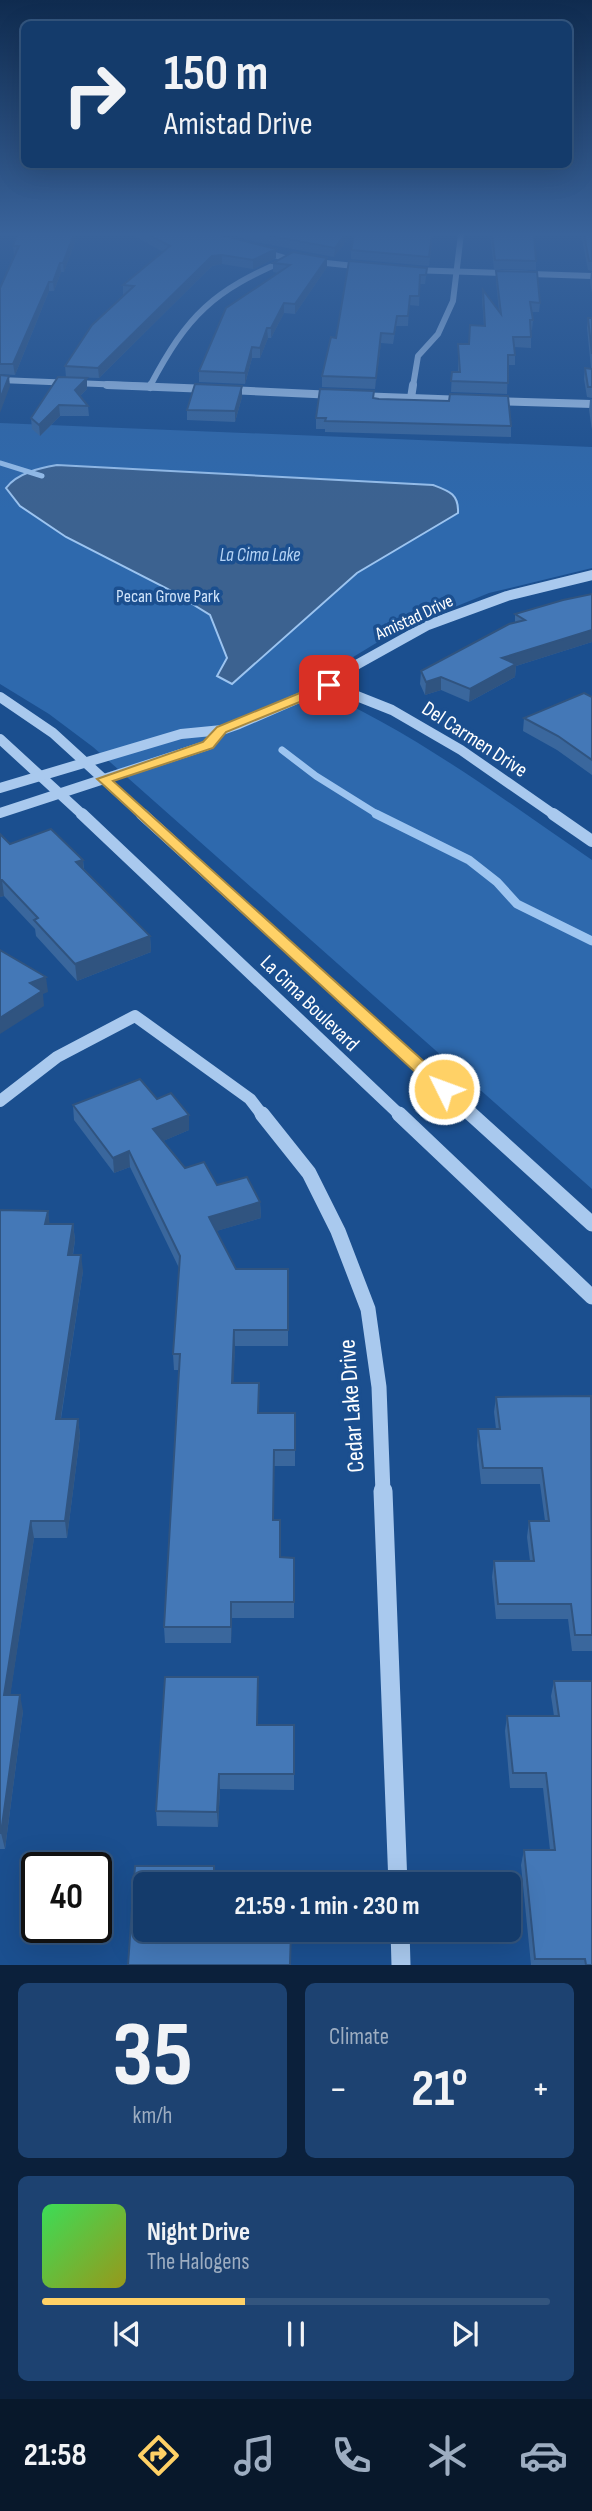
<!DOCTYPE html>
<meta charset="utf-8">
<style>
body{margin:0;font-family:"Sofia Sans Condensed",sans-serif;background:#1d4271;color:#f1f3f6;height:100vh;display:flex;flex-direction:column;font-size:26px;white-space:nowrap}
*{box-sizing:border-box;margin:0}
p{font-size:23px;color:#9dadc1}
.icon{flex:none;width:38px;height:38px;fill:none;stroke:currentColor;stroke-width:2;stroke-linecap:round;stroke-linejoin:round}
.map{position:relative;height:1965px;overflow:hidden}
.side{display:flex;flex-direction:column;gap:18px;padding:18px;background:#0b203b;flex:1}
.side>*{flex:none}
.top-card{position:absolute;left:21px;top:21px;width:551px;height:147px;border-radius:10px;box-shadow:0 7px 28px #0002,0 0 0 2px #33557e;background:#143b6b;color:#f1f3f6;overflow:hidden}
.speed{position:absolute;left:21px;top:1852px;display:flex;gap:14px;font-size:35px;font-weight:700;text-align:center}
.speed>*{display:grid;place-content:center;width:91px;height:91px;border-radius:50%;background:#143b6b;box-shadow:0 7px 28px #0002,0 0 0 2px #33557e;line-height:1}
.speed .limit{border:4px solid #111;border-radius:10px;background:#fff;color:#111}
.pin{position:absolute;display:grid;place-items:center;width:60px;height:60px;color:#fff;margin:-30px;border-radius:14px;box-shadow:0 4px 10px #0006}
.me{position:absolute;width:77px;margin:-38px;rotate:312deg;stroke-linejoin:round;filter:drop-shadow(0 0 5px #0008)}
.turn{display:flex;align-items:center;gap:24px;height:147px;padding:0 28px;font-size:32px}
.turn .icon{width:91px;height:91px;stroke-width:2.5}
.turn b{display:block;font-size:49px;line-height:60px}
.big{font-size:52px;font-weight:700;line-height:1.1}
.side .widget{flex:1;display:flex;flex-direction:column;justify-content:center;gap:10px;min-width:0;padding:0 24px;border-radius:10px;background:#1d4271}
.side .dial{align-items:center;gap:0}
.dial b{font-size:91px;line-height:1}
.song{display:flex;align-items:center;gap:21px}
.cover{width:84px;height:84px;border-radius:10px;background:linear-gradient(135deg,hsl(130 70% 55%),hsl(60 70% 35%))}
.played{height:7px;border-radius:4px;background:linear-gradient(90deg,#ffd166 40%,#33557e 40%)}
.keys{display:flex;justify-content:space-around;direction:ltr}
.heat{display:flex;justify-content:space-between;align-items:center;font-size:38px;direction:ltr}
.side .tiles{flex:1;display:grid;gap:18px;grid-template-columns:1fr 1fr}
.widget:last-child{grid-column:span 2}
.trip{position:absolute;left:133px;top:1872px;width:388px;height:70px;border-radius:10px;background:#143b6b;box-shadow:0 7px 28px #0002,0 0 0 2px #33557e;font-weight:700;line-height:70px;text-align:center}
.tab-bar{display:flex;height:112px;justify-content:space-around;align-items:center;background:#08182b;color:#9dadc1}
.tab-bar .icon{width:49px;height:49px}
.tab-bar .current{color:#ffd166}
.tab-bar b{font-size:32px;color:#f1f3f6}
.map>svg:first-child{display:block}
.green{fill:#2e69ad}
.water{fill:#3c6290;stroke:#9cc4f0;stroke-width:2}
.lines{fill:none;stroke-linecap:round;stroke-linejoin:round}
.stream-far2{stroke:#9cc4f0;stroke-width:5}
.stream-far1{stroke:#9cc4f0;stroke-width:7}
.stream{stroke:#9cc4f0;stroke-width:9}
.minor-far5{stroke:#a9c9ee;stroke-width:6}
.minor-far4{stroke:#a9c9ee;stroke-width:8}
.minor-far3{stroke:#a9c9ee;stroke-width:10}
.minor-far2{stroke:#a9c9ee;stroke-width:12}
.minor-far1{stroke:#a9c9ee;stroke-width:15}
.minor{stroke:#a9c9ee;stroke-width:19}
.wall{fill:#3a679d}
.shaded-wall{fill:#305480}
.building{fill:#4478b7;stroke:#305480;stroke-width:2}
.route{fill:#ffd166;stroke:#a68842;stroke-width:2}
.labels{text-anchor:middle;stroke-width:7;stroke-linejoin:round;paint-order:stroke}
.far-park-label{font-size:18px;fill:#cfe3fa;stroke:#1b4f8f}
.far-street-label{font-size:18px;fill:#fff;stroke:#1b4f8f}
.far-water-label{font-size:19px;font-style:italic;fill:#b5d3f5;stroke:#1b4f8f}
.street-label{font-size:21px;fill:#fff;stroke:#1b4f8f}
.near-street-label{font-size:24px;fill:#fff;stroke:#1b4f8f}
</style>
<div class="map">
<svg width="592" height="1965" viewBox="0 0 592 1965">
<rect width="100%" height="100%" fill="#1b4f8f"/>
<path class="green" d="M0,423L592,447V568L489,593L396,631L307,685C410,729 500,797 592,860V1189L93,747L49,714L0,684Z"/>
<path class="water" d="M57,465L433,485C449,491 459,494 458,513L357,573L232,684L217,676L227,658L210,615L168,589L66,537L20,506L6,488C17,473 40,468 57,465Z"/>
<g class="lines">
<path class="stream-far2" d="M0,463L42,476"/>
<path class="stream-far1" d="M282,750L316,776L380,816"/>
<path class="stream" d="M376,814L469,860L497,882L517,904L592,941"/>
<g class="minor-far5">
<path d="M261,251L288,259L364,267"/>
<path d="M410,270L592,276"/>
<path d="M0,380L148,386"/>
<path d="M150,386C188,314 213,291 288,259"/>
<path d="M413,386L418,356L438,334L453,301L461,234"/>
</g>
<g class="minor-far4">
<path d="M107,385L209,389"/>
<path d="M150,387L151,385"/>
<path d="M228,390L335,395"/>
<path d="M357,396L465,400"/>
<path d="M411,398L413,385"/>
<path d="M493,401L592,404"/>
<path d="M585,577L592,575"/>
</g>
<g class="minor-far3">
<path d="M329,685L392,710L461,750L556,816"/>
<path d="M0,697L53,733L144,816"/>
<path d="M0,739L84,816"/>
<path d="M0,788L181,734L222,730L239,724L329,685L349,669L428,625L507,596L592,575"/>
<path d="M0,813L208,745L222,730"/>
</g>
<g class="minor-far2">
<path d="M82,814L401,1116"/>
<path d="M142,814L473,1116"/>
<path d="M553,814L592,841"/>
<path d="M0,1101L57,1057L135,1016L250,1099L263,1116"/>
</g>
<g class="minor-far1">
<path d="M262,1114L309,1173L338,1231L368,1309L379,1387L383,1493"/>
<path d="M399,1114L592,1297"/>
<path d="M471,1114L592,1224"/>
</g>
<g class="minor">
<path d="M383,1491L398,1885"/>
<path d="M400,1930L401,1965"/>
</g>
</g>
<g class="wall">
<path d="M78,234L64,272H61L54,291H49L15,375L0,374V288L15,255H14L13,246Z"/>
<path d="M118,234H217L276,249V258L253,269L222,264L212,266L99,378L66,377L65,366L124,295H123V285L163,252L133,235L120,236Z"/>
<path d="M227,234H351L334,257L256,242Z"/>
<path d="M354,234H433L429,266L351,259V250Z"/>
<path d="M490,234H534L536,261V270L494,269Z"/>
<path d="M581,234H592V271L588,270Z"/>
<path d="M273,263L327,267L295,314L284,313L271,338H268L260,358H252L245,384L199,382V371L279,273L273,272Z"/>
<path d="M427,268L425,284H420L419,306L409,305L408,326H396L393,344L381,343L375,389L322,387V376L336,338Z"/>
<path d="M496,271L540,303L539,312H532L533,320L532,330H531V348L514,347L515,355V365H508L507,394L451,392L452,372H458V344H469L484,326L482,299L483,290L499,311L496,281Z"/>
<path d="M591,272H592V294L590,282Z"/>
<path d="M588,318H592V398L587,397L584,379L585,368H591L587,328Z"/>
<path d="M87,378V389L80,396L88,406L89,416H60L40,436L32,429L31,418Z"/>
<path d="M242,397L235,422L187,420V410Z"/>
<path d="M374,399L511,426V437L325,432V429H316V418Z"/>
<path d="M592,399V430L589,410L590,400Z"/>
<path d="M592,594V642L516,666L515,677L469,702L441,690L425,695L420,684L421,671L515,622V614Z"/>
<path d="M592,697V775L557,750L523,731L524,718Z"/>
<path d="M0,834L10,844L83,860L84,869L150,936L151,952L77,981L36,936L35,929L4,896L0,897Z"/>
<path d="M157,1099L189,1130L163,1141L185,1168L217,1185L260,1202L261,1218L216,1231L236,1269H288V1346H235L233,1383L259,1413H295V1466H274V1520L280,1557L294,1558V1618H232L231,1643H165L164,1627L179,1370H174L173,1354L179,1268L130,1167L114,1173L74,1120L73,1105Z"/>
<path d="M0,1210L48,1211L49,1224H73L75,1240L73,1255L83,1271L61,1419H78L80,1436L67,1538H34L10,1695L23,1711L5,1849H0Z"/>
<path d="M496,1397L592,1400V1651H572L568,1619H496L492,1577L494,1561H530L527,1537L529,1521H545L540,1484H481L477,1445L478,1429H496L494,1412Z"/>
<path d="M554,1681L592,1965H531L521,1865L524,1850H550L543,1788H510L505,1731L507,1716H554L551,1696Z"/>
<path d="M258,1693V1725H294V1790L220,1789L218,1827L157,1826L156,1811Z"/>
</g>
<g class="shaded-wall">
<path d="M74,234H78L64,272L63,263Z"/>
<path d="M120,234H133V235L120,236Z"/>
<path d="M345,234H351L334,257L335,248Z"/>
<path d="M276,249V258L253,269V260Z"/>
<path d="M222,255V264L212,266L99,378L98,368L212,256Z"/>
<path d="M327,258V267L295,314V304Z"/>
<path d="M60,263L61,272L54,291L53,282Z"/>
<path d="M49,282V291L15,375L13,364Z"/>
<path d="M284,303V313L271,338V328Z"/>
<path d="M267,328L268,338L260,358V348Z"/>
<path d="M381,333V343L375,389L376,378Z"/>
<path d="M252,347V358L245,384V373Z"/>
<path d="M9,376L10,386L0,413V399Z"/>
<path d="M87,378V389L75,401V390Z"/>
<path d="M242,386V397L235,422V411Z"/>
<path d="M59,405L60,416L40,436L39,425Z"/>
<path d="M592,630V642L516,666L515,677L469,702L470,689L502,658Z"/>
<path d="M441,677V690L425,695L426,682Z"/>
<path d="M83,860L84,876L76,862Z"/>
<path d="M0,880H2L4,896L0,897Z"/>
<path d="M150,936L151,952L77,981L75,964Z"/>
<path d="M46,977L48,992L43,994L44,1006L0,1034V1018L30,983Z"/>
<path d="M189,1115V1130L154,1145L153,1129Z"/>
<path d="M129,1151L130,1167L114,1173L113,1158Z"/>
<path d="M260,1202L261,1218L210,1233L209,1217Z"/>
<path d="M48,1211L50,1227L45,1224Z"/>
<path d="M73,1224L75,1240L70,1271L68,1255Z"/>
<path d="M81,1255L83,1271L58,1436L56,1419Z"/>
<path d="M234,1330L235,1346L233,1399L232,1383Z"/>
<path d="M78,1419L80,1436L67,1538L65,1521Z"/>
<path d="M31,1521L34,1538L8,1711L4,1695Z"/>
<path d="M231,1602L232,1618L231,1643Z"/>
<path d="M20,1695L23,1711L5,1849L1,1833Z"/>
<path d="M219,1774L220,1789L218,1827L217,1812Z"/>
</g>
<g class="building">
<path d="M17,234H74L63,263H60L53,282H49L13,364H0V288L19,246H13Z"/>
<path d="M147,234H217L276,249L253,260L222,255L212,256L98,368L65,366L92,325L134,286L123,285L170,246Z"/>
<path d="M260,234H345L335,248Z"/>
<path d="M354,234H432L429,257L351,250Z"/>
<path d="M492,234H534L536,261L495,260Z"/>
<path d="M584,234H592V261H589Z"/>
<path d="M293,252L327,258L295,304L284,303L271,328H267L260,348L252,347L245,373L199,371L226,308L290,265L273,263Z"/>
<path d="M349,261L427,268L426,275H420L419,296H410L408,316H397L394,334L381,333L376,378L322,376L331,337L336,338Z"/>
<path d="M496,271L537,272L540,303L530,302L533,320H530L531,337H513L515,355H508V383L451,381L452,372H460L458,344H469L470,325L485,326L483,290L501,314Z"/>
<path d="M588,318H592V354Z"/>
<path d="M585,368L592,369V387H588Z"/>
<path d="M0,375L9,376L0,399Z"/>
<path d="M58,377L87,378L75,390L88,406L59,405L39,425L31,418Z"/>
<path d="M195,384L242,386L235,411L187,410Z"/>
<path d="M320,389L374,391L373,398L379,399L449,401L450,394L508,396L511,426L325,421L326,418H316Z"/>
<path d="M592,594V630L502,658L516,664L470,689L441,677L426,682L421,671L509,624L525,620L515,614L563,600Z"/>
<path d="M584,693L592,697V760L558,736L524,718Z"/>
<path d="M51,829L83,860L76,862L150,936L75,964L34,920L38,918L2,880H0V834L10,844Z"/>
<path d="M0,950L46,977L30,983L42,991L0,1018Z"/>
<path d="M140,1079L157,1099L171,1093L189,1115L153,1129L185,1168L204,1162L217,1185L247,1177L260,1202L209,1217L236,1269H288V1330H234L232,1383H259L258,1413H295V1450H274L273,1520H280V1557L294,1558V1602H231V1627H164L180,1354H173L180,1256L129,1151L113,1158L73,1105Z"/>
<path d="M0,1210L48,1211L45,1224H73L68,1255H81L56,1419H78L65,1521H31L4,1695H20L1,1833H0Z"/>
<path d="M591,1396L592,1635H575L571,1604H498L494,1561H534L529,1521H549L542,1468H483L478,1429H500L496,1397Z"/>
<path d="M165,1677H258L257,1725H294V1774H219L217,1812L156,1811Z"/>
<path d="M554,1681H592V1965H586L585,1959H535L524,1850H555L546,1773H513L507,1716H559Z"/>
<path d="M135,1866H214V1885H145V1930H291L290,1965H128Z"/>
</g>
<linearGradient id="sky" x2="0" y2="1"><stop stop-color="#0f2b4f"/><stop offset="0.46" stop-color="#39639b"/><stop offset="1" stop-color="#39639b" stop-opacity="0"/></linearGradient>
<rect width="592" height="509" fill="url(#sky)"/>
<path class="route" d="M329,681L335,685L334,688L226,732L213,748L113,781L450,1085L452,1089L450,1093H438L97,779L203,742L217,727Z"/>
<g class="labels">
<g class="far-park-label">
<text x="168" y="602">Pecan Grove Park</text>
</g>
<g class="far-street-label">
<text transform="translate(414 617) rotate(-25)" y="6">Amistad Drive</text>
</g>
<g class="far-water-label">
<text x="260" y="561">La Cima Lake</text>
</g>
<g class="street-label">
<text transform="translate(475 739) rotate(33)" y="7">Del Carmen Drive</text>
<text transform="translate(310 1003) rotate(44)" y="7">La Cima Boulevard</text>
</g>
<g class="near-street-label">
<text transform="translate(351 1406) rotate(-94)" y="8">Cedar Lake Drive</text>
</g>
</g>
</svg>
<div class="speed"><div class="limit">40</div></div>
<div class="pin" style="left:329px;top:685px;background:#d93025"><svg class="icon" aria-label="arrive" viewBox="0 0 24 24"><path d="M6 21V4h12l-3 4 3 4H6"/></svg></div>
<svg class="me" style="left:444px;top:1089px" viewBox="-20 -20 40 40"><circle r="17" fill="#ffd166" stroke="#fff" stroke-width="3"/><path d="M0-11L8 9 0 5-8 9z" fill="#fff"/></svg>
<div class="trip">21:59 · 1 min · 230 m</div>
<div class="top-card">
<div class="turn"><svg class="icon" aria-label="right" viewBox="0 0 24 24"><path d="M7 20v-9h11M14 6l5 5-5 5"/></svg><div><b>150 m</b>Amistad Drive</div></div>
</div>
</div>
<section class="side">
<div class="tiles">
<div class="widget dial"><b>35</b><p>km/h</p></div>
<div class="widget"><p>Climate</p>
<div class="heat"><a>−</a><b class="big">21°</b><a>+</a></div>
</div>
<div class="widget">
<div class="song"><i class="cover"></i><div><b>Night Drive</b><p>The Halogens</p></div></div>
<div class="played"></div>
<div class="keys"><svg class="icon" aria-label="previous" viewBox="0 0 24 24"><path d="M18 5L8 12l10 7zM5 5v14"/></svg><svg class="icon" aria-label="pause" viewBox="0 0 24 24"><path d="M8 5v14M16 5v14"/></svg><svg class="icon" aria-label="next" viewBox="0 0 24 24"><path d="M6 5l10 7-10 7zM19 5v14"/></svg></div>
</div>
</div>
</section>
<nav class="tab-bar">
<b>21:58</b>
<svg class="icon current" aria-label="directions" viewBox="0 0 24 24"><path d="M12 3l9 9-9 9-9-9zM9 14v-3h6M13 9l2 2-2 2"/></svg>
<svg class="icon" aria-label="music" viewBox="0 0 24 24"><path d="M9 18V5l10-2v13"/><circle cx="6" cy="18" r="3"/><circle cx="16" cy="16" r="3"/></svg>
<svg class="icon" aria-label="phone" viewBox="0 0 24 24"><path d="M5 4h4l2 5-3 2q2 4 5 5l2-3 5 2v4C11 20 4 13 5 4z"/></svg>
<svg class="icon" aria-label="climate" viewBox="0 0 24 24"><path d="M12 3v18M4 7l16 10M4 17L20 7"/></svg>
<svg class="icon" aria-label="car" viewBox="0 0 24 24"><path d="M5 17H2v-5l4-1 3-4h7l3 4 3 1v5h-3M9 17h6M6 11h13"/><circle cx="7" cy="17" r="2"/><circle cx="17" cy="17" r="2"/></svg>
</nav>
